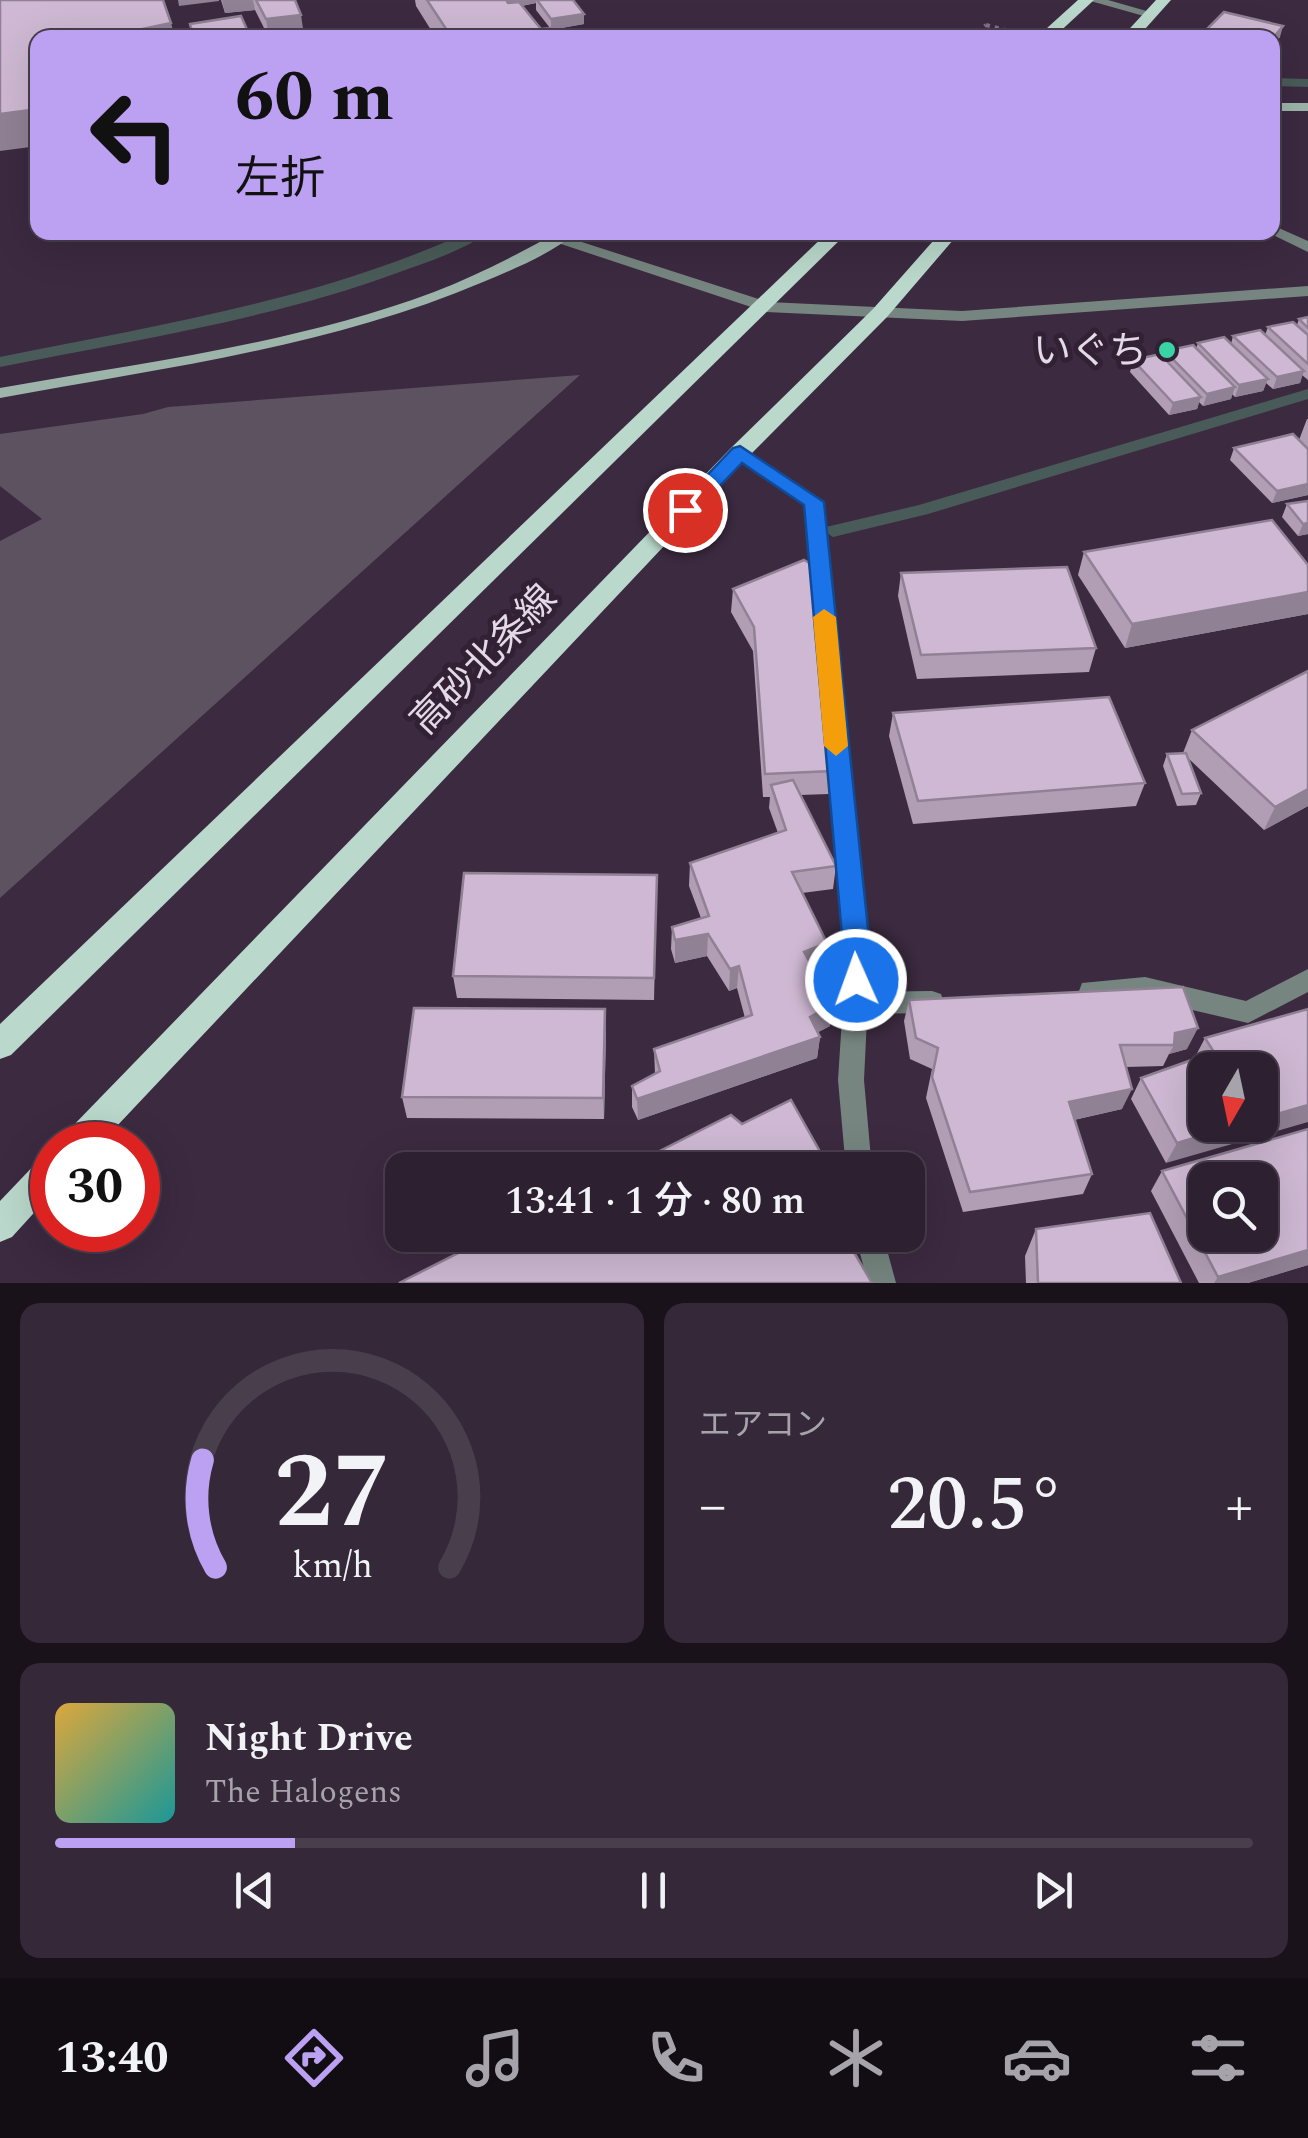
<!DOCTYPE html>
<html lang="ja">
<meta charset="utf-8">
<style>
body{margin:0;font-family:Spectral,"Noto Sans JP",serif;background:#352838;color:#f1f3f6;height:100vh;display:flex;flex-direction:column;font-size:38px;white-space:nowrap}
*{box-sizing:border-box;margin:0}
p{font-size:32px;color:#a7a3ab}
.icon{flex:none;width:55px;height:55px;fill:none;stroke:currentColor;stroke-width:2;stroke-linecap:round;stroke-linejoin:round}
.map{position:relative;height:1283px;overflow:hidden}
.drawer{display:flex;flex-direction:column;gap:20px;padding:20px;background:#19121a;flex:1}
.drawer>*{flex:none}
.guide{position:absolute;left:30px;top:30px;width:1250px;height:210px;border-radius:20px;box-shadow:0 10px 40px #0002,0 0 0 2px #483e4c;background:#bca0f2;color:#111;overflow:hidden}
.needle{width:65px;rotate:189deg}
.tools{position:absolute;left:1188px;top:1052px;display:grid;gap:20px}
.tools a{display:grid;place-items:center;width:90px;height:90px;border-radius:20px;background:#2d2030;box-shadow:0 10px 40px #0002,0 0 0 2px #483e4c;font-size:50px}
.speed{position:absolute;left:30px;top:1122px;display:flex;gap:20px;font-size:50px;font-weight:700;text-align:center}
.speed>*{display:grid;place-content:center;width:130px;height:130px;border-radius:50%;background:#2d2030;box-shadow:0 10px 40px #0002,0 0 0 2px #483e4c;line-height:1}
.speed .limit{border:15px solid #d22;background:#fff;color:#111}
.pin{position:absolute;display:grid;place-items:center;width:85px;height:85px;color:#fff;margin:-42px;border:5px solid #fff;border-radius:50%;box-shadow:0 2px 10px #0007}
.me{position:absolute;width:110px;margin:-55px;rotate:358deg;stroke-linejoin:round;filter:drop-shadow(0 0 8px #0008)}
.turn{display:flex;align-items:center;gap:35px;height:210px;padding:0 40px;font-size:45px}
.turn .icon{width:130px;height:130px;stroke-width:2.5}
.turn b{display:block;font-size:70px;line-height:85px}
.big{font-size:75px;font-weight:600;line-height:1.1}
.drawer .widget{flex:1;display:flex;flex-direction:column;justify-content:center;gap:15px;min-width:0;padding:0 35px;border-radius:20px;background:#352838}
.drawer .dial{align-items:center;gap:0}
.dial svg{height:260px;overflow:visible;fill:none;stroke:#483e4c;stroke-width:7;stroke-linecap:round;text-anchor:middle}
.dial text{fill:#f1f3f6;stroke:none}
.song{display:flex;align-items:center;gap:30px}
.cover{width:120px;height:120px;border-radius:15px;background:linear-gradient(135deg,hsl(40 70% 55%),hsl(180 70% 35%))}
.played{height:10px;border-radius:5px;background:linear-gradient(90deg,#bca0f2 20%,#483e4c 20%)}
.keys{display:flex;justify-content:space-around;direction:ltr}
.heat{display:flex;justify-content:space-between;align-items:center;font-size:55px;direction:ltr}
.drawer .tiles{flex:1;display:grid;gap:20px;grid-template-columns:1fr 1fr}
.widget:last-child{grid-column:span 2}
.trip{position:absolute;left:385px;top:1152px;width:540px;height:100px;border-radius:20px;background:#2d2030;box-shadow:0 10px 40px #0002,0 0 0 2px #483e4c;font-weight:600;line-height:100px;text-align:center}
.menu{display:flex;height:160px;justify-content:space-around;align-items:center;background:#120d13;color:#a7a3ab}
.menu .icon{width:70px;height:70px}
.menu .selected{color:#bca0f2}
.menu b{font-size:45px;color:#f1f3f6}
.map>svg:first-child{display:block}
.green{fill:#5d5260}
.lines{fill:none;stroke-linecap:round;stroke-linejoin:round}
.stream{fill:#495b58;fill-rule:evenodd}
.path{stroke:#817284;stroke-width:4;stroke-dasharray:4 5;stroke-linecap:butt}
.lane{fill:#76857f;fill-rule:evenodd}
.street{fill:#76857f;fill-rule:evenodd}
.secondary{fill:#9cb4aa;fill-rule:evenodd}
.primary{fill:#bad8cb;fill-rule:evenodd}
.path-bridge{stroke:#817284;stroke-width:4;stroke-dasharray:4 5;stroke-linecap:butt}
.wall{fill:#b19eb5;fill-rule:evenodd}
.shaded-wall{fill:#908194}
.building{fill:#ceb8d3;stroke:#908194;stroke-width:2.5;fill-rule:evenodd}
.route{fill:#1a73e8;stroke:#114b97;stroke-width:2.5}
.slow{fill:#f59e0b}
.poi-dot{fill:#39d4a5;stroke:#322135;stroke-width:4}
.labels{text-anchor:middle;stroke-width:10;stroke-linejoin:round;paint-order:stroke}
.poi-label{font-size:38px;fill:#e4d9e6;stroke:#322135;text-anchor:end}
.street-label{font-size:38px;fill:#e4d9e6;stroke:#322135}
</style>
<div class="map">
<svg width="1308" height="1283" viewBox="0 0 1308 1283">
<rect width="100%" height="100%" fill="#3c2a40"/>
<path class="green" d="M580,375L0,898V541L42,519L0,486V434L143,414L168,407Z"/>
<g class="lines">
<g class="stream">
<path d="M1272,78L1308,79V87L1272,86Z"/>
<path d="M468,232H488C463,251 427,262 397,273C269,320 133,340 0,367V357C159,325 319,300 468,232Z"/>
<path d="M1308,389V399L928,514L833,537L824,531L826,527L919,505Z"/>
</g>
<g class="path">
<path d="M971,38L986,25"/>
<path d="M991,38L1002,28"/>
</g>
<g class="lane">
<path d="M1308,969V992L1248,1023L1145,999L1091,1002L1082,999L1079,991L1082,983L1145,977L1246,1001Z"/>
<path d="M932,991L941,994L944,1002L941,1010L932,1013L854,1014L845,1011L842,1003L845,995L854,992Z"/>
</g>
<g class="street">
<path d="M1087,0H1108L1157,14L1151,18Z"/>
<path d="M1272,225L1308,241V252L1267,232H1272Z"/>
<path d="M560,235L768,302L962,311L1308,286V296L962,321L766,312L555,242V236Z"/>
<path d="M740,446L823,502L870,957L864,1080L872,1170H846L838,1080L846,957L805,505L734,456L731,452L734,448Z"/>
<path d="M855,1235H883L896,1283H868Z"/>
</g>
<g class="secondary">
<rect x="1272" y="103" width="36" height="8"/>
<path d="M558,232H577C551,254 514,269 483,282C330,347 163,368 0,398V388C145,362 295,344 434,292C477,275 517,255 558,232Z"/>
</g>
<g class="primary">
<path d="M1078,0H1094L1053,38H1036Z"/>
<path d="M1156,0H1171L1137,38H1121Z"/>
<path d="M828,232H848L11,1055L0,1059V1024Z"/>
<path d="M941,232H960L887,317L748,457L99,1145H61L65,1134L732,447L873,309Z"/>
<path d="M52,1154V1193L12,1237L0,1242V1201L40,1159Z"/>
</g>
<path class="path-bridge" d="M986,25L1036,38"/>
</g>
<g class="wall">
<path d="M221,0H295L304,35L269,38L255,10L225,13Z"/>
<path d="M415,0H573L584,14V24L555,29L562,38H436L416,6ZM536,3V10L550,28L541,29L522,6Z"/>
<path d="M1205,31L1280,37L1272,46V38H1203Z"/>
<path d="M1308,317V380L1302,375L1300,383L1273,389L1266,383L1263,391L1235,397L1232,394L1231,399L1203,406L1199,402L1197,409L1169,415L1130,372L1133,360L1163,357L1165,351L1196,349L1198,343L1231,344L1233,336L1265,335L1268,327L1297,325L1299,319Z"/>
<path d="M1307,419H1308V495L1272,503L1230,460L1234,448L1299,440Z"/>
<path d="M1308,501V534L1298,536L1282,517L1287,504Z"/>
<path d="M1084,552L1308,565V614L1125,648L1078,575Z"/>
<path d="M901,573L1096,648L1089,672L917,679L898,596Z"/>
<path d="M733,589L832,771L829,794L800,795L836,866L833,889L802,893L827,943L824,965L813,969L830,1026L818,1032L820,1037L817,1058L638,1120L632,1107V1086L655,1074L654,1049L745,1018L737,988L729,991L707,956L675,963L671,949L672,927L701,918L689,886L690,863L778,833L769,808L770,797H763L753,651L731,612Z"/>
<path d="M1308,671V806L1264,830L1188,758L1201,793L1196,805L1177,806L1163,766L1167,754L1183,753L1192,730Z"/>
<path d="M893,713L1145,783L1136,806L913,824L889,736Z"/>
<path d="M657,875L654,1000L457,998L453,976Z"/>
<path d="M1183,987L1187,1049L1169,1054L1163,1066L1126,1067L1122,1109L1074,1120L1092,1174L1083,1194L963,1212L926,1098L932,1069L910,1059L904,1021L909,1000Z"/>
<path d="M1308,1009L1166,1163L1131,1099L1141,1078L1194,1059L1205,1038Z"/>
<path d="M606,1031L604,1119L407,1118L402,1097Z"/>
<path d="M1162,1171L1308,1265L1248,1283H1199L1151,1191Z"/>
<path d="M1036,1229L1181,1283H1026L1025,1256Z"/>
</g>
<g class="shaded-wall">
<path d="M178,0H219V1L179,6Z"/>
<path d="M222,0H253L255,10L225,13Z"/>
<path d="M493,0H536V3L494,11Z"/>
<path d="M584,14V24L551,30V19Z"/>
<path d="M301,15L304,35L269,38L266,19Z"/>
<path d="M171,23L175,38H134L133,31Z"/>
<path d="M1283,26L1280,37L1272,46V39Z"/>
<path d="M38,109V146L0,151V114Z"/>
<path d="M1304,371L1300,383L1273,389L1277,377Z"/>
<path d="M1268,379L1263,391L1235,397L1239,385Z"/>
<path d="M1235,387L1231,399L1203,406L1207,394Z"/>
<path d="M1201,397L1197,409L1169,415L1173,403Z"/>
<path d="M1308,484V495L1272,503L1277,491Z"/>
<path d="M1308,523V534L1298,536L1303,524Z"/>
<path d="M1308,592V614L1125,648L1132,624Z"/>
<path d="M1308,789V806L1264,830L1275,807Z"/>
<path d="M708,934L707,956L675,963V940Z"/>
<path d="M827,943L824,965L801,974L804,952Z"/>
<path d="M739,966L737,988L729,991L730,969Z"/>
<path d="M833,1004L830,1026L807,1038L810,1017Z"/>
<path d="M605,1009L606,1031L604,1119L603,1098Z"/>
<path d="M1198,1028L1187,1049L1169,1054L1174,1045L1175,1033Z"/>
<path d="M820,1037L817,1058L638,1120L637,1099Z"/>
<path d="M1132,1089L1122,1109L1060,1123L1069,1102Z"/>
<path d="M1308,1105V1122L1166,1163L1177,1143L1238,1125H1260V1119Z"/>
<path d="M823,1157L821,1170H806Z"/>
<path d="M1308,1250V1265L1248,1283H1214L1218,1277Z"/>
</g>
<g class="building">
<path d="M0,0H163L171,23L133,31L134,38H38V109L0,114Z"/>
<path d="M256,0H295L301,15L266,19Z"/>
<path d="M427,0H506L508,3L519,2L541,29L554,28L562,38H452Z"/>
<path d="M537,0H573L584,14L551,19Z"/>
<path d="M1224,12L1283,26L1272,39V38H1232L1205,31Z"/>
<path d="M241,16L249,34L225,38H194L190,24Z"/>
<path d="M1308,317V328L1299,319Z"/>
<path d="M1293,322L1308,335V364L1268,327Z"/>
<path d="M1260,330L1304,371L1277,377L1233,336Z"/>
<path d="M1224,337L1268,379L1239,385L1198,343Z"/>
<path d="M1193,345L1235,387L1207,394L1165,351Z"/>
<path d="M1160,354L1201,397L1173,403L1133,360Z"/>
<path d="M1293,434L1308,449V484L1277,491L1234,448Z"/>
<path d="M1308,501V523L1303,524L1287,504Z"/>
<path d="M1272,520L1308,565V592L1132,624L1084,552Z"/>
<path d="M804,560L811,564L832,771L765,774L754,627L733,589Z"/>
<path d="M1067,567L1096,648L921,655L901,573Z"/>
<path d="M1308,671V789L1275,807L1192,730Z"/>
<path d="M1109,697L1145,783L918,801L893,713Z"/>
<path d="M1186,753L1201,793L1182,794L1167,754Z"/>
<path d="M793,780L836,866L792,872L827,943L804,952L833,1004L810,1017L820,1037L637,1099L632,1086L660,1071L654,1049L752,1015L739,966L730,969L708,934L675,940L672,927L709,916L690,863L786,830L771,785Z"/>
<path d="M464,873L657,875L654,978L453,976Z"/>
<path d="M1183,987L1198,1028L1175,1033L1174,1045H1120L1132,1089L1069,1102L1092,1174L970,1192L932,1077L938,1048L916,1038L909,1000Z"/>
<path d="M414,1008L605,1009L603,1098L402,1097Z"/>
<path d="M1308,1009V1105L1260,1119V1070H1205V1125H1238L1177,1143L1141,1078L1214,1052L1205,1038Z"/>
<path d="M791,1100L823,1157L806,1170H622L731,1115L742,1124Z"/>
<path d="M1308,1129V1250L1218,1277L1162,1171ZM1205,1180H1260V1235H1205Z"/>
<path d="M1150,1213L1181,1283H1038L1036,1229Z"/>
<path d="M494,1235H844L872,1283H399Z"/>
</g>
<path class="route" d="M740,446L824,502L871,958L866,989L856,992L846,989L844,958L804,505L742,463L692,515H677L674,510L733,448Z"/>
<path class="slow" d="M824,609L836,617L848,746L836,756L824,746L813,617Z"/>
<circle class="poi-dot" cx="1167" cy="350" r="10"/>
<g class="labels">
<g class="poi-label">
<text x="1147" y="363">いぐち</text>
</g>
<g class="street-label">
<text transform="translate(483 659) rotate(-46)" y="13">高砂北条線</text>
</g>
</g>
</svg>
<div class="tools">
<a><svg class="needle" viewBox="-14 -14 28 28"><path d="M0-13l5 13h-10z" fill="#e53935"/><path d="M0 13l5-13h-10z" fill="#a7a3ab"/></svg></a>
<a><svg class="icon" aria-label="search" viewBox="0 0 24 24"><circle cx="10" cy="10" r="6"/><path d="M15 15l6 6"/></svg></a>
</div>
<div class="speed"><div class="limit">30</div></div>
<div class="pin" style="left:685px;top:510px;background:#d93025"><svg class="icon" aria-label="arrive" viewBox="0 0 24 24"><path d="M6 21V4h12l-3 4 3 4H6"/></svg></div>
<svg class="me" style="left:856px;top:980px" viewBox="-20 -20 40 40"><circle r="17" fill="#1a73e8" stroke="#fff" stroke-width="3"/><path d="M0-11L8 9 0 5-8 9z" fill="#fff"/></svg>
<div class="trip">13:41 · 1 分 · 80 m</div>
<div class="guide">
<div class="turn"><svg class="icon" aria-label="left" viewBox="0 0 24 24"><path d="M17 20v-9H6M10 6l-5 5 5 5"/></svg><div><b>60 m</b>左折</div></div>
</div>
</div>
<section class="drawer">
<div class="tiles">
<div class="widget dial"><svg viewBox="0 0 100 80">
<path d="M14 69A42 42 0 1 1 86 69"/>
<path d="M14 69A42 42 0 0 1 10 36" stroke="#bca0f2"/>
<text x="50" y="56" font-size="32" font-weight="700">27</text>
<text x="50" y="72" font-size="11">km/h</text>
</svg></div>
<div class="widget"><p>エアコン</p>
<div class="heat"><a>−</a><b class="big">20.5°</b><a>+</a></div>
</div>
<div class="widget">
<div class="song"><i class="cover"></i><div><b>Night Drive</b><p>The Halogens</p></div></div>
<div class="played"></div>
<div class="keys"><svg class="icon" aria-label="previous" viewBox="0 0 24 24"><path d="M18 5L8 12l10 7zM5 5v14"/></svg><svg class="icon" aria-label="pause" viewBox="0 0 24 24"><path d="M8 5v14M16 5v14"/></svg><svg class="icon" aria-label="next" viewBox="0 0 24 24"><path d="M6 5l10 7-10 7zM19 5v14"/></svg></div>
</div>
</div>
</section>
<nav class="menu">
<b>13:40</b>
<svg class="icon selected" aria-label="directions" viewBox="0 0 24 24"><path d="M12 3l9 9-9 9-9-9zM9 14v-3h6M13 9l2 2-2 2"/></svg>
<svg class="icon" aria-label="music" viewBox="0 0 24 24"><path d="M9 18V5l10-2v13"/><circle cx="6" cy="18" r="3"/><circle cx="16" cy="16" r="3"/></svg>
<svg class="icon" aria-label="phone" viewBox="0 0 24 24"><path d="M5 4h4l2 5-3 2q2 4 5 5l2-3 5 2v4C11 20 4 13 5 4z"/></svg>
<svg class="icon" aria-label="climate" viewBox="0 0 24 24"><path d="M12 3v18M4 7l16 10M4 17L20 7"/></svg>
<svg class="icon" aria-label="car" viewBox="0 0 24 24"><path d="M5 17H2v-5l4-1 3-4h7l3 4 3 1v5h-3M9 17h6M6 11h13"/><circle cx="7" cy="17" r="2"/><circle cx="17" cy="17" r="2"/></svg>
<svg class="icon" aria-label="filters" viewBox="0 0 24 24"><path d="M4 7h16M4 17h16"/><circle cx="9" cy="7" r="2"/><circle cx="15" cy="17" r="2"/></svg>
</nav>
